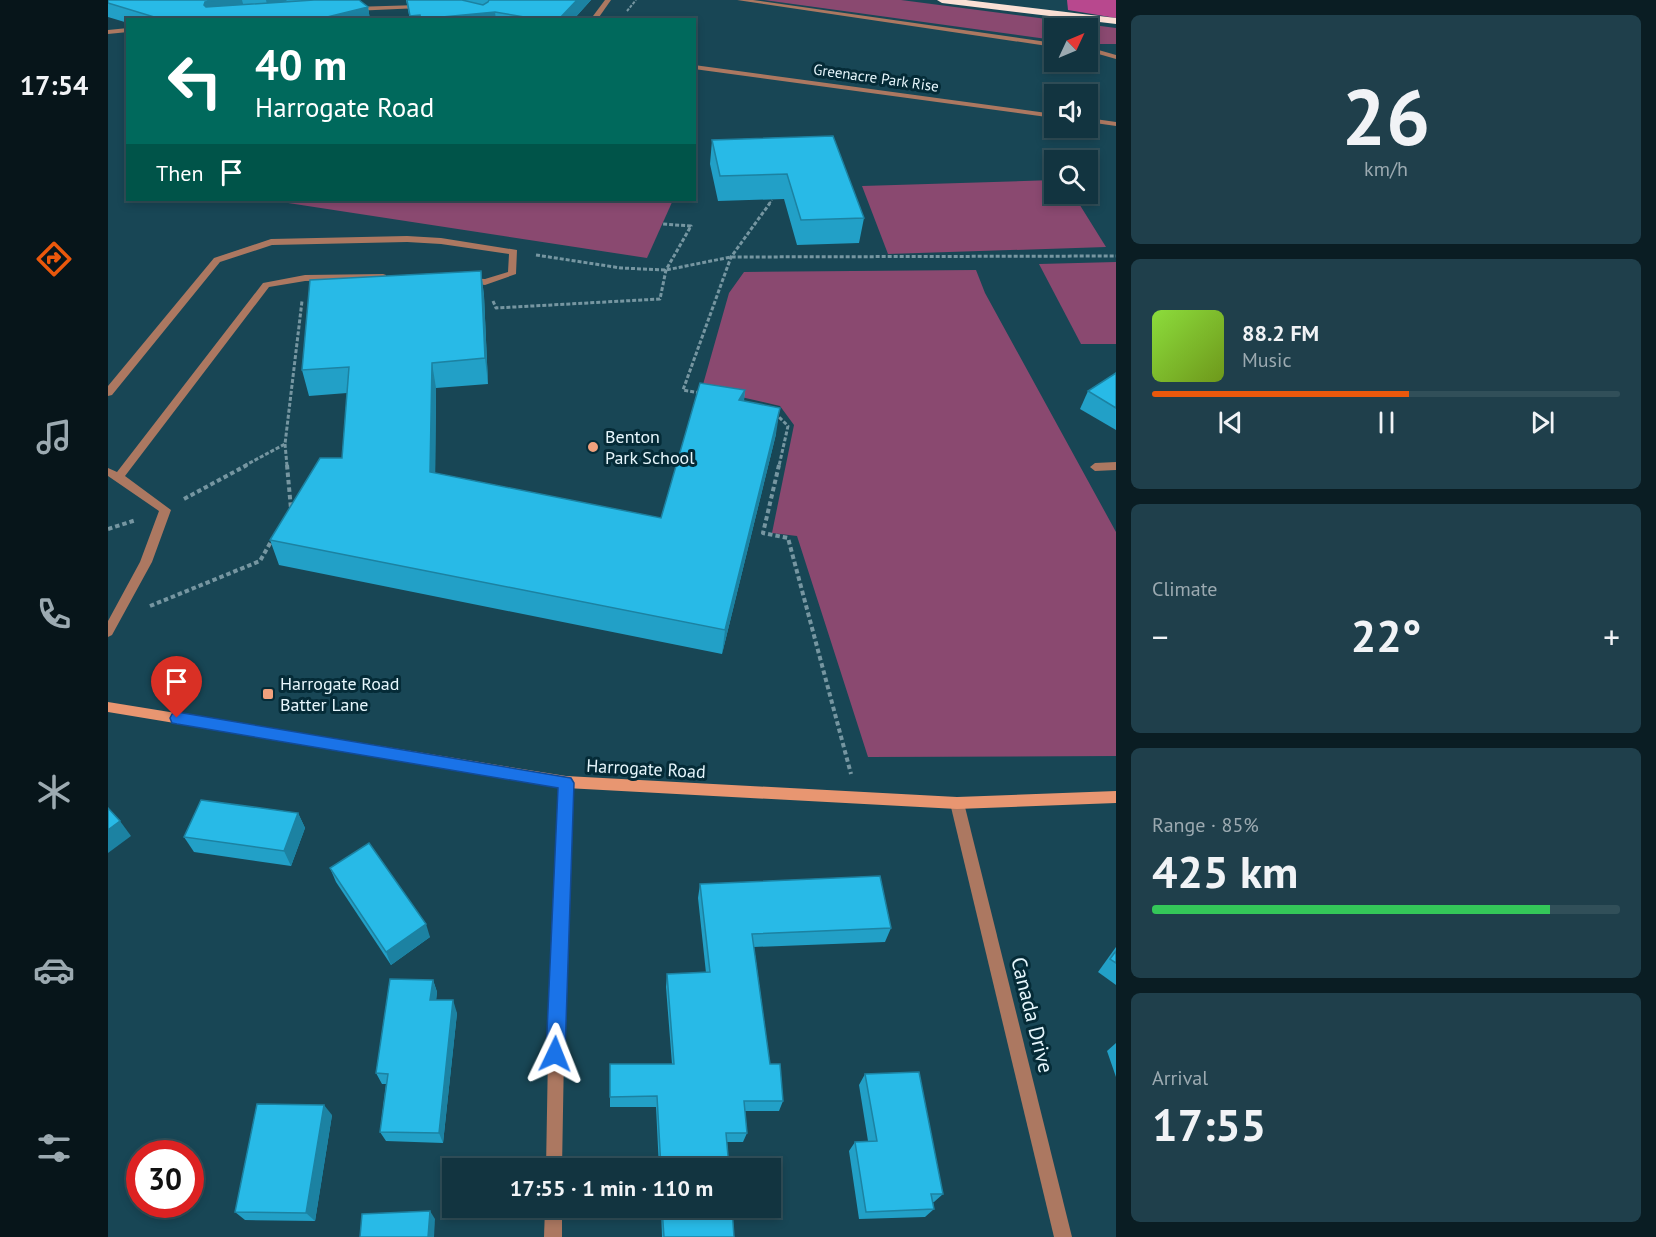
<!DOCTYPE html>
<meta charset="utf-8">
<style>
body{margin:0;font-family:"PT Sans",sans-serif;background:#1f3f4b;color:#f1f3f6;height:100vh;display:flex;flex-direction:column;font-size:22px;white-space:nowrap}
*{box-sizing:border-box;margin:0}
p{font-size:20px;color:#9caab1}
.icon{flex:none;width:33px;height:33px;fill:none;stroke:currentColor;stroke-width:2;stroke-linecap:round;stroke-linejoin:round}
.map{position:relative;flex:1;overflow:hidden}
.panel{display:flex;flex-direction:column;gap:15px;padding:15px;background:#0a1d23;width:540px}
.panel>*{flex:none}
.guide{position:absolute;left:18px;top:18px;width:570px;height:183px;border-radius:0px;box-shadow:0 3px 9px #0003,0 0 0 2px #314f59;background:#00695c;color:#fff;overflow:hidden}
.needle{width:39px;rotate:46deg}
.tools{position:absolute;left:936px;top:18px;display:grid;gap:12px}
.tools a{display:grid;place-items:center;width:54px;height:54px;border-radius:0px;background:#123440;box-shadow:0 3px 9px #0003,0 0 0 2px #314f59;font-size:30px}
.speed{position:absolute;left:18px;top:1140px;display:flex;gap:12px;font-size:30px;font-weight:700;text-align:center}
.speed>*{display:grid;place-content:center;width:78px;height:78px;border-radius:50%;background:#123440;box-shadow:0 3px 9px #0003,0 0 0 2px #314f59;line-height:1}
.speed .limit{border:9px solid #d22;background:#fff;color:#111}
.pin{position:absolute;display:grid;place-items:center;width:51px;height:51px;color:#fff;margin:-62px -26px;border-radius:50% 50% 50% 0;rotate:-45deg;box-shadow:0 0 6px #0007}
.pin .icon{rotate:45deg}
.me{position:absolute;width:66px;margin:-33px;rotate:2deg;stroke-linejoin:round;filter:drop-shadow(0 0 4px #0008)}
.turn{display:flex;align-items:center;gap:21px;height:126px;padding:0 30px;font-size:27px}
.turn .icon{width:78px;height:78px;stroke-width:2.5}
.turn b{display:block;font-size:42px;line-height:51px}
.then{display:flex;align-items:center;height:57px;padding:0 30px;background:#0003;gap:12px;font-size:22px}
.big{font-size:45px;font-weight:600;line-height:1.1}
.panel .tile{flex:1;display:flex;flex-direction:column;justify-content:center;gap:9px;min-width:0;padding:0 21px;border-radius:9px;background:#1f3f4b}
.panel .dial{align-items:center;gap:0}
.dial b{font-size:78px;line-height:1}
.song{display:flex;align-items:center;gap:18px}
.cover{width:72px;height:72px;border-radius:9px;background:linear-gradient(135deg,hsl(90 70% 55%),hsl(80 70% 35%))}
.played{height:6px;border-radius:3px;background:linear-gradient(90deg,#ea580c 55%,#314f59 55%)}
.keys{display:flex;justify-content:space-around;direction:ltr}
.heat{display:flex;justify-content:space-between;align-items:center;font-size:33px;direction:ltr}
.charge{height:9px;border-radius:4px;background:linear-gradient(90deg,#34c759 85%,#314f59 0)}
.trip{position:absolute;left:334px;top:1158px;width:339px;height:60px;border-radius:0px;background:#123440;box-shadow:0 3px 9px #0003,0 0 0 2px #314f59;font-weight:600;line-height:60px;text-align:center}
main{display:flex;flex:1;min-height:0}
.tab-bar{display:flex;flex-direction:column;width:108px;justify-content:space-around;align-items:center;background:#07151a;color:#9caab1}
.tab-bar .icon{width:42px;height:42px}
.tab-bar .active{color:#ea580c}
.tab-bar b{font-size:27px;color:#f1f3f6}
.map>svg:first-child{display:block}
.green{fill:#8a4970}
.forest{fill:#b8488e}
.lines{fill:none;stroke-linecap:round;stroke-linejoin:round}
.path-far2{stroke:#7696a1;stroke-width:2;stroke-dasharray:3 1.5;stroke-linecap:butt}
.path-far1{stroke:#7696a1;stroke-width:3;stroke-dasharray:4 2;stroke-linecap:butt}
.path{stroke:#7696a1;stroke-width:4;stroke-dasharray:4.5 3;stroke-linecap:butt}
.lane{fill:#ac7861;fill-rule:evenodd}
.street{fill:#ac7861;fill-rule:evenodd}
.secondary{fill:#e89671;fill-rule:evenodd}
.highway{fill:#fae0d5;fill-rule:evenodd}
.wall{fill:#22a0c7}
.shaded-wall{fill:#1c82a2}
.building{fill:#28bae7;stroke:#1c82a2;stroke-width:1.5}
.route{fill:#1a73e8;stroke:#114b97;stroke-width:1.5}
.poi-dot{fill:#f1a17d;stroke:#052b37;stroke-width:2}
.labels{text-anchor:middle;stroke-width:6;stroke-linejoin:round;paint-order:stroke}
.far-street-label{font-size:15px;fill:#e6f6fc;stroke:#052b37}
.poi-label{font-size:18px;fill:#e6f6fc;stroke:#052b37;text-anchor:start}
.street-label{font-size:18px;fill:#e6f6fc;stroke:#052b37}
.near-street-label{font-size:21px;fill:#e6f6fc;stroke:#052b37}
</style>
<main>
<nav class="tab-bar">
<b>17:54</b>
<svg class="icon active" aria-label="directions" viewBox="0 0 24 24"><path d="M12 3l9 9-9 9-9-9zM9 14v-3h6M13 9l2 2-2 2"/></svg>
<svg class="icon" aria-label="music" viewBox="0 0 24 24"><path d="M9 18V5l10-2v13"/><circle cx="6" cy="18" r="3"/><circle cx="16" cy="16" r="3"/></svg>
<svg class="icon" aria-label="phone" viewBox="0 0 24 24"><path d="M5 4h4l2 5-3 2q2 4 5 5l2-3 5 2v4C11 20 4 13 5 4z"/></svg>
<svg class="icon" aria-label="climate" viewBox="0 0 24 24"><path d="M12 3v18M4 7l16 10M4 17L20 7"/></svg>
<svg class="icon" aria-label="car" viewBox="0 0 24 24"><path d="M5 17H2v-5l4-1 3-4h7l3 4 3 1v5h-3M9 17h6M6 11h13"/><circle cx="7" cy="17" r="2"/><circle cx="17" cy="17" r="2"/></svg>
<svg class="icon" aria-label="filters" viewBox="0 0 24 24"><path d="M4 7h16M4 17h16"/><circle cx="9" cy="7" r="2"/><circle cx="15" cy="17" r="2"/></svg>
</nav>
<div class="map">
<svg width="1008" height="1237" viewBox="0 0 1008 1237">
<rect width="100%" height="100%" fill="#184655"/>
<g class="green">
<path d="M656,0H793L1008,28V44H980V28H946V40Z"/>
<path d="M946,180V194H965L998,247L780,254L754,186Z"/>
<path d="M169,200H565L539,258L167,201Z"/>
<path d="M1008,262V344H973L931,264Z"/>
<path d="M868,270L877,293L1008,532V756L760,757L689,536L664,533L686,425L672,406L594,388L621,293L636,272Z"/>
</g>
<path class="forest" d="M959,0H1008V18L960,10Z"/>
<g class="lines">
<g class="path-far2">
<path d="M519,11L528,0"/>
<path d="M661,204L664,200"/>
</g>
<g class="path-far1">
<path d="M428,255L513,268L558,270L623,257L1008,256"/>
<path d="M385,301L388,308L552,299L558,270L583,226L554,224"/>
<path d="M592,393L575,390L623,257L662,203"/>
<path d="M667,413L680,426L671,466"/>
<path d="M177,444L179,466"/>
<path d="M136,466L177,444L194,301"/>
</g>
<g class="path">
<path d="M179,465L183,509"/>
<path d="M671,465L655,533L680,538L743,774"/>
<path d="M76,499L139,465"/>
<path d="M0,529L28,520"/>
<path d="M42,606L152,561L165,538"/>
</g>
<g class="lane">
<path d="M497,0H503L489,20H482Z"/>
<path d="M299,236L333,238L409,250L408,274L377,285L355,282V278L377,279L400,272L401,254L333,244L299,242L164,245L112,262L4,395L0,396V386L106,258L163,239Z"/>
<path d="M275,274L278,275V279L197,281L161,287L17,476L63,510L44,562L4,635L0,637V621L32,562L51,511L0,476V468L9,472L155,283L197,275Z"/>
</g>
<g class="street">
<path d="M629,0H645L946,43V47Z"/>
<path d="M310,5L312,6V8L245,11L242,9L245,7Z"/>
<path d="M20,28V32L0,34V30Z"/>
<path d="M980,47L1008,55V59L980,51Z"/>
<path d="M586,65L946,114V118L586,69Z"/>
<path d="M980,118L1008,122V126L980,122Z"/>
<path d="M1008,462V470L987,471L982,467L987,463Z"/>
<path d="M458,776L463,778L465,782L456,1054L454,1168H438L440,1054L451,782L453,778Z"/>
<path d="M849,797L854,799L856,803L964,1237H946L842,803L844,799Z"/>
<path d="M437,1208H454V1237H436Z"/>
</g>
<path class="secondary" d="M0,702L458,776L849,797L1008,791V803L849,809L458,788L0,712Z"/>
<path class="highway" d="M829,0H858L1008,18V24L834,3Z"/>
</g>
<g class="wall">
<path d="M0,0H251L260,7L262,20H20V23L0,17Z"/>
<path d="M298,0H483L465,20H302Z"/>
<path d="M725,136L756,218L751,243L689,245L676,199L610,201L602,164L604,140Z"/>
<path d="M373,271L376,296L380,384L328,388L327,473L553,518L637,390L636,401L668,434L614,654L171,565L162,540L234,458L239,393L201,396L194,370Z"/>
<path d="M1008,373V430L972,409L980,391Z"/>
<path d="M190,813L197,828L183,866L86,852L76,837Z"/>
<path d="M222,868L322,937L283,965L228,882Z"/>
<path d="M592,884L783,928L777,942L646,947L662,1064L675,1101L671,1111H637L639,1133L635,1142H619L621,1168H551L548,1107H502V1064H564L558,987L559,974L598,973L590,898Z"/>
<path d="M1008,947V985L990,972Z"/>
<path d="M325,980L329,992L328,1000L349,1013L335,1143L278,1141L272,1132L278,1084H274L268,1073Z"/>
<path d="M1008,1043V1077L999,1051Z"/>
<path d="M757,1074L835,1194L826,1202H825L826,1209L817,1217L751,1219L741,1151L747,1142L760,1141L751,1085Z"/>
<path d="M224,1115L207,1221L137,1220L127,1212Z"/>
<path d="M553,1208H624L626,1237H554Z"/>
</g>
<g class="shaded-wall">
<path d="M110,0H134L137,11L102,18L96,5L97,2Z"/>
<path d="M158,0H178L179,1L161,6L160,9Z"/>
<path d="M469,0H483L465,20H450Z"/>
<path d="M260,7L262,20H207Z"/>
<path d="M387,12L388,20L313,19Z"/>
<path d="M312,15L313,20H303L302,16Z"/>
<path d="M373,271L376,296L380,384L377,358Z"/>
<path d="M324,363L328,388L327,497L322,472Z"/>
<path d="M637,390L634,415L631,400Z"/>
<path d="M672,408L668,434L614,654L617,630Z"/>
<path d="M190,813L197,828L183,866L176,851Z"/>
<path d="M12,821L23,836L0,853V830Z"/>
<path d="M318,924L322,937L283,965L278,952Z"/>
<path d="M325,980L329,992L327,1012L322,1000Z"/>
<path d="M345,1000L349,1013L335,1143L331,1133Z"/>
<path d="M216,1105L224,1115L207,1221L198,1213Z"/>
<path d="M322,1211L327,1219L326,1237H320Z"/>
</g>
<g class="building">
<path d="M0,0H110L97,2L96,5L98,7L206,0H251L260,7L207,20H56L0,3Z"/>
<path d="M299,0H354L375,5L380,2L381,0H469L450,20H434L387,12L313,19L312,15L302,16Z"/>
<path d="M725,136L756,218L693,220L679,174L612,176L604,140Z"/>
<path d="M373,271L377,358L324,363L322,472L553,518L592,383L637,390L631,400L672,408L617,630L162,540L212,458H234L241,367L194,370L202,280Z"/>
<path d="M1008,373V408L980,391Z"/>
<path d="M93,800L190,813L176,851L76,837Z"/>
<path d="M0,808L12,821L0,830Z"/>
<path d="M261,843L318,924L278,952L222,868Z"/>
<path d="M772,876L783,928L644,934L662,1064H672L675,1101H636L639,1133H618L621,1168H553L549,1096L502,1097V1064H566L559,974L602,972L592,884Z"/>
<path d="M1008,951V963L1002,959Z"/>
<path d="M282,979L325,980L322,1000H345L331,1133L272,1132L280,1074L268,1073Z"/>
<path d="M811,1072L835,1194H823L826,1209L758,1212L747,1142L769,1141L757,1074Z"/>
<path d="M149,1104L216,1105L198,1213L127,1212Z"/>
<path d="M554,1208H624L626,1237H556Z"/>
<path d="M322,1211L320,1237H252L254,1214Z"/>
</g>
<path class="route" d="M69,712L463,778L466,783L457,1054L454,1060L447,1063L441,1060L438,1054L450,788L69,724L64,723L62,718L64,714Z"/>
<g class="poi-dot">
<circle cx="485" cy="447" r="6"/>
<rect x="154" y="688" width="12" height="12" rx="3"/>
</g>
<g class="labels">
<g class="far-street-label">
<text transform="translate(768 78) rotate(8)" y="5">Greenacre Park Rise</text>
</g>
<g class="poi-label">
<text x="497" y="443">Benton<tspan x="497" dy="21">Park School</tspan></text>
<text x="172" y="690">Harrogate Road<tspan x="172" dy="21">Batter Lane</tspan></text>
</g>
<g class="street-label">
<text transform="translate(538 769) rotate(3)" y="6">Harrogate Road</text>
</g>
<g class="near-street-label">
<text transform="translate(924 1015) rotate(76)" y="7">Canada Drive</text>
</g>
</g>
</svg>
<div class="tools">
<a><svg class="needle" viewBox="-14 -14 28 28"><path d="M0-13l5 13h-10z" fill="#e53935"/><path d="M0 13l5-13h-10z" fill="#9caab1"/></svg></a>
<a><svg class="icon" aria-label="sound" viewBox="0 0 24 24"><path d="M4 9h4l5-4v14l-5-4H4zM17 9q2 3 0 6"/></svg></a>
<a><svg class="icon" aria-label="search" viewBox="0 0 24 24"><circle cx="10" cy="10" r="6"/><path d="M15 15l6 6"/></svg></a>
</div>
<div class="speed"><div class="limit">30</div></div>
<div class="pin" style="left:69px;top:718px;background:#d93025"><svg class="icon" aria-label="arrive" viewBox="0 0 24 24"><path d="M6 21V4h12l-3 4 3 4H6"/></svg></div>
<svg class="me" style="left:447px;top:1054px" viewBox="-20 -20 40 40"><path d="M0-17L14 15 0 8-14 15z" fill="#1a73e8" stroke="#fff" stroke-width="4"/></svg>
<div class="trip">17:55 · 1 min · 110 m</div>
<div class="guide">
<div class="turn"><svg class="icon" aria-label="left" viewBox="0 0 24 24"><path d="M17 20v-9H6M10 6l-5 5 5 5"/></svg><div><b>40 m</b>Harrogate Road</div></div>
<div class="then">Then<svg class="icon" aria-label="arrive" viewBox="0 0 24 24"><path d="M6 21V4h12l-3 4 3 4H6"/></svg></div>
</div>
</div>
<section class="panel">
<div class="tile dial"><b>26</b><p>km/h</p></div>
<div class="tile">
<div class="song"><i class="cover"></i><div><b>88.2 FM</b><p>Music</p></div></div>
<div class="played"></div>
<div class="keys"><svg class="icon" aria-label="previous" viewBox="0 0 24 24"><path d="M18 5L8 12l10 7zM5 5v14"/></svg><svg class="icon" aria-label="pause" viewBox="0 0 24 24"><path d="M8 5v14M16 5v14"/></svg><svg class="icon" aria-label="next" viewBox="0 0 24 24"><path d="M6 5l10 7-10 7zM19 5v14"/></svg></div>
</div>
<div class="tile"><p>Climate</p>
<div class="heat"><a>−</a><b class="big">22°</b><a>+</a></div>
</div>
<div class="tile"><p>Range · 85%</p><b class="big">425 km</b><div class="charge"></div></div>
<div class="tile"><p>Arrival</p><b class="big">17:55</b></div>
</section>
</main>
